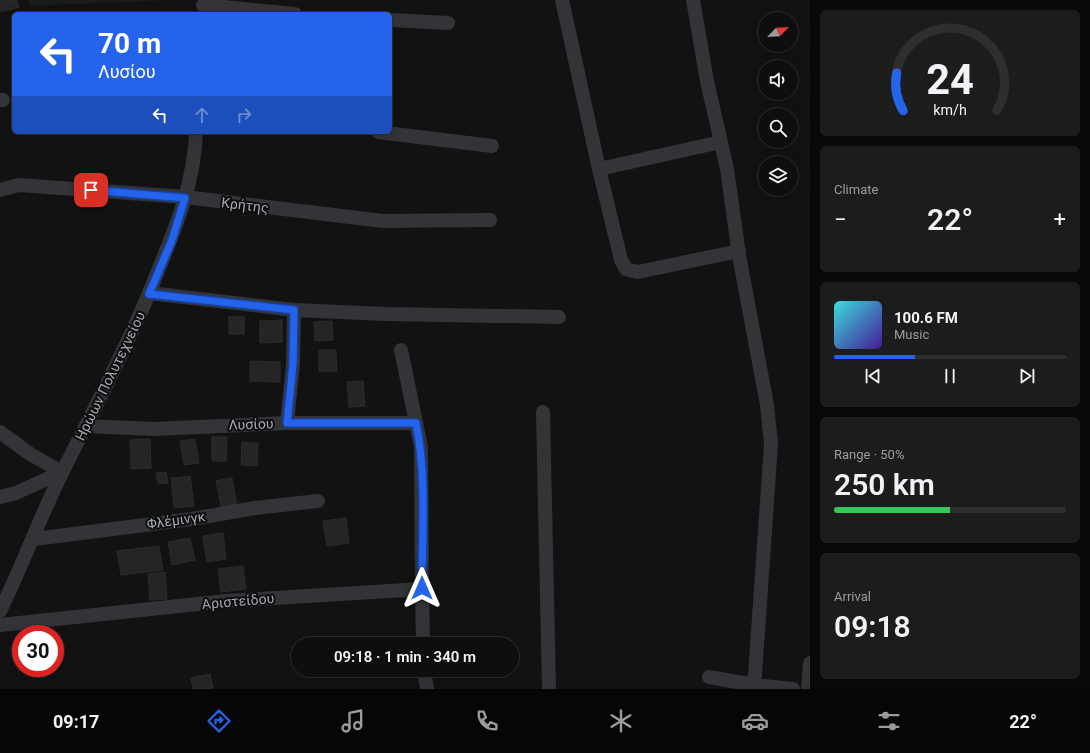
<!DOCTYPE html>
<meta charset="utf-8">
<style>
body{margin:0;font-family:Roboto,sans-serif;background:#1c1c1c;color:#f1f3f6;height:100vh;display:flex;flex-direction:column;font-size:15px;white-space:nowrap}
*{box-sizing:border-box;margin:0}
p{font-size:13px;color:#9b9c9e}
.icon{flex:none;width:22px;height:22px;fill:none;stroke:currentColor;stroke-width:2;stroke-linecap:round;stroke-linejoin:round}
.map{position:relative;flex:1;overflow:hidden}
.details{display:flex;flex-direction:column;gap:10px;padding:10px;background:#080808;width:280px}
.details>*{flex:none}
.hud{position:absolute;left:12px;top:12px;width:380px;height:122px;border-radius:6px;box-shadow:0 4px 16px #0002,0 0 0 1px #2e2e2e;background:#2563eb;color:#fff;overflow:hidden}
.needle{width:26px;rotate:65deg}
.tools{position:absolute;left:758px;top:12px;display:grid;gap:8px}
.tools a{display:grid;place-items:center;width:40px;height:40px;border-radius:50%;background:#0e0e0e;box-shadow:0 4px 16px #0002,0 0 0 1px #2e2e2e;font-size:20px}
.speed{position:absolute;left:12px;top:625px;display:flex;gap:8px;font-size:20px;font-weight:700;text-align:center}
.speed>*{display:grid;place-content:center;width:52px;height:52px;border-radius:50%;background:#0e0e0e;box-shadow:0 4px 16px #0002,0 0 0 1px #2e2e2e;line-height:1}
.speed .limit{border:6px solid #d22;background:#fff;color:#111}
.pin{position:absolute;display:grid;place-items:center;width:34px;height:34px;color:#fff;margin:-17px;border-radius:8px;box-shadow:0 2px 6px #0006}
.me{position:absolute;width:44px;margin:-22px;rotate:0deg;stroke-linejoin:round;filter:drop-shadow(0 0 3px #0008)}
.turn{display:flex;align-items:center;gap:14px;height:84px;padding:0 20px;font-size:18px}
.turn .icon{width:52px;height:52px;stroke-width:2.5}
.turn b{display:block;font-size:28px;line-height:34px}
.lanes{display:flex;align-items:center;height:38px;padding:0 20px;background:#0003;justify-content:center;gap:20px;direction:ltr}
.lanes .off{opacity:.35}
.big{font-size:30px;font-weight:600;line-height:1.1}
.details .card{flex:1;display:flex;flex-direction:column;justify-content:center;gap:6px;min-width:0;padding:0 14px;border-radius:6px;background:#1c1c1c}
.details .dial{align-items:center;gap:0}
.dial svg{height:104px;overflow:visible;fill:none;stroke:#2e2e2e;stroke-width:7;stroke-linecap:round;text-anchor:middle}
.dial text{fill:#f1f3f6;stroke:none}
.song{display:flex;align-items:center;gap:12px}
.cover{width:48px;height:48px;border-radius:6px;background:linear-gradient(135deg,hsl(180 70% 55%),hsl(260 70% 35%))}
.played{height:4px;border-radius:2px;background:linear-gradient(90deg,#2563eb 35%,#2e2e2e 35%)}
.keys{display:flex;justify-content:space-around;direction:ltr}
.heat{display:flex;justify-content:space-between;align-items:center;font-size:22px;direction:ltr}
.charge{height:6px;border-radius:3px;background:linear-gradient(90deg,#34c759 50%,#2e2e2e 0)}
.trip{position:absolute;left:291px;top:637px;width:228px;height:40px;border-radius:20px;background:#0e0e0e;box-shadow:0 4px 16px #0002,0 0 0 1px #2e2e2e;font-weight:600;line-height:40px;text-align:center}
.tabs{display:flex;height:64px;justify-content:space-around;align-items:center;background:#060606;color:#9b9c9e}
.tabs .icon{width:28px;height:28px}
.tabs .on{color:#2563eb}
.tabs b{font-size:18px;color:#f1f3f6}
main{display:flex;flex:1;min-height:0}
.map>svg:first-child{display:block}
.green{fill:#191d19}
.building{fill:#252527;stroke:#2c2c2f}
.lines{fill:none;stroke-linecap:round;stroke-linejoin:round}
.minor{stroke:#333438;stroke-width:14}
.route-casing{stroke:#184099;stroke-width:10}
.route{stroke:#2563eb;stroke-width:7}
.labels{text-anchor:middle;stroke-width:4;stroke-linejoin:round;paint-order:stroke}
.street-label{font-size:14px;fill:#a5aab2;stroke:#0d0d0e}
</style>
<main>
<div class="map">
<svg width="810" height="689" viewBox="0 0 810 689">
<rect width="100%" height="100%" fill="#121213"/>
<path class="green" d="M29,0H170L29,6Z"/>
<g class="building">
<path d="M0,0H17L19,7L0,12Z"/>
<rect x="229" y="317" width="15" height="17"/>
<path d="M282,320V342L260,343V321Z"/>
<path d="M332,321L333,340L315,341L314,322Z"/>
<path d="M319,350H336L337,371H319Z"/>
<path d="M250,361L280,362V382L250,381Z"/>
<path d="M363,381L365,406L349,407L347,382Z"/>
<path d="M212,437H227L226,461H212Z"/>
<path d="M150,439L151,468L131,469L130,440Z"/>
<path d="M195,439L199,463L184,465L180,441Z"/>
<path d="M242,442L258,443L257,466L241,465Z"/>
<path d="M166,472L168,483L158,484L156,473Z"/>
<path d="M190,476L194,506L174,508L171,478Z"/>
<path d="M232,478L237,507L222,510L216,481Z"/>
<path d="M346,518L349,543L327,546L323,521Z"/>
<path d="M223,533L226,559L207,562L203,536Z"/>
<path d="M190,538L195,560L172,565L168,542Z"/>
<path d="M159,546L163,570L121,575L117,551Z"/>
<path d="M243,566L246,589L221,592L218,569Z"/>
<path d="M165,572L167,599L150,600L148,574Z"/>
<path d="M210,674L213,689H193L191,678Z"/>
</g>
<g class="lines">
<g class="minor">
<path d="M562,0L599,169"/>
<path d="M693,0L707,81L727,169L739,255L767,405L771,444L754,689"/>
<path d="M203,5L295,14"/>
<path d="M390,20L448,23"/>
<path d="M0,100H3"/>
<path d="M378,132L492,146"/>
<path d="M721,142L599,169L621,260L626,269L638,272L739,251"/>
<path d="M0,190L19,185L185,197L383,221L490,220"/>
<path d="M149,293L294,310L386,314L559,317"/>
<path d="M401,350L421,447L422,589"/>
<path d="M543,412L549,689"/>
<path d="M287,423L293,364L294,310"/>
<path d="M86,426L153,429L287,423H416"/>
<path d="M0,432L30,454L62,472"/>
<path d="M0,497L16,493L62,472"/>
<path d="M34,539L192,519L255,508L318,501"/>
<path d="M0,611C23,565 40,516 63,471C92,412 124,354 149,293C170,240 194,191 196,132"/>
<path d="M0,625L226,601L422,589L423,644"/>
<path d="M424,670L427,689"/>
<path d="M709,677L754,685L793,689"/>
<path d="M808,689L810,663"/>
</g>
</g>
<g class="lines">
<defs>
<path id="route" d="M91,190L185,198L172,240L149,294L294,310L293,364L287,423H416C427,477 422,534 422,588"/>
</defs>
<use href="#route" class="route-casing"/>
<use href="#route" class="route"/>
</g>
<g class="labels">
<g class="street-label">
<text transform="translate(245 205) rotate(7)" y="5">Κρήτης</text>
<text transform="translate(110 376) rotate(-64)" y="5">Ηρώων Πολυτεχνείου</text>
<text transform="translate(251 424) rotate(-2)" y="5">Λυσίου</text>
<text transform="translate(176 520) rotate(-8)" y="5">Φλέμινγκ</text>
<text transform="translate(238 601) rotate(-5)" y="5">Αριστείδου</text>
</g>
</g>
</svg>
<div class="tools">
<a><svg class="needle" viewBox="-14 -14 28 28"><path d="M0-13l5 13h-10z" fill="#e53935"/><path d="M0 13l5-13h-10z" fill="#9b9c9e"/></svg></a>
<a><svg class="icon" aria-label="sound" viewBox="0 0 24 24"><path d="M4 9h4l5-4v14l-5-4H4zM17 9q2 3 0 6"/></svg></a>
<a><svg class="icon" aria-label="search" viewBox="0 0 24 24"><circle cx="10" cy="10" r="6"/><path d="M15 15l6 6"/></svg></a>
<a><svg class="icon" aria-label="layers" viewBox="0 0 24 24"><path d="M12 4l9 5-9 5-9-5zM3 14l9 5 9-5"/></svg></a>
</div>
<div class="speed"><div class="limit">30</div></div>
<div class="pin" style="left:91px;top:190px;background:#d93025"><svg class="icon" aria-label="arrive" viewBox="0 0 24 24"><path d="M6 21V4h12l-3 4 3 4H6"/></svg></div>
<svg class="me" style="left:422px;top:588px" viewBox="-20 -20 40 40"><path d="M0-17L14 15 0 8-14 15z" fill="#2563eb" stroke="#fff" stroke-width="4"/></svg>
<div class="trip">09:18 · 1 min · 340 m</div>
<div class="hud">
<div class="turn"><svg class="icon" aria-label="left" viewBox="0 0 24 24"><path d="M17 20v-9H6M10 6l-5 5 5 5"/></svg><div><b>70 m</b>Λυσίου</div></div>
<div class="lanes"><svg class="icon" aria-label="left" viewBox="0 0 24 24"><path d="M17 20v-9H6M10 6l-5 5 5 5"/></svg><svg class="icon off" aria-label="ahead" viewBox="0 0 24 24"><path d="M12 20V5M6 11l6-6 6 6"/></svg><svg class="icon off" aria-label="right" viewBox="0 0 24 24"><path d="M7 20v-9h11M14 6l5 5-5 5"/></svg></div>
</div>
</div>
<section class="details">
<div class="card dial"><svg viewBox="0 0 100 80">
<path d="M14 69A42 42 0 1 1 86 69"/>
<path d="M14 69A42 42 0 0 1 9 40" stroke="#2563eb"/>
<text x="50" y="56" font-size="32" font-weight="700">24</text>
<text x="50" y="72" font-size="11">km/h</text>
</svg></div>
<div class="card"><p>Climate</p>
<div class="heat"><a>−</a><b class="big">22°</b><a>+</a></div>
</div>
<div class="card">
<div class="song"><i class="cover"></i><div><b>100.6 FM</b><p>Music</p></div></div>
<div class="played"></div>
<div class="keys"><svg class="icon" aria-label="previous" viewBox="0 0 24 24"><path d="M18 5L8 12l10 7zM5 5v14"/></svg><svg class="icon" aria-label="pause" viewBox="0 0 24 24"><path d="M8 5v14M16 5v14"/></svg><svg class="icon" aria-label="next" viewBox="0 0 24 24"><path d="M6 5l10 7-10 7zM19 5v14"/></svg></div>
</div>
<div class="card"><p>Range · 50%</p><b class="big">250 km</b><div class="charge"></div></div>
<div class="card"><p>Arrival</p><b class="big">09:18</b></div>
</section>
</main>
<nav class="tabs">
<b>09:17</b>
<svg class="icon on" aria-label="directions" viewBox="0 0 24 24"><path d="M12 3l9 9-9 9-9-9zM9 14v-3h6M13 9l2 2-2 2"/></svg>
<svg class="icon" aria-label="music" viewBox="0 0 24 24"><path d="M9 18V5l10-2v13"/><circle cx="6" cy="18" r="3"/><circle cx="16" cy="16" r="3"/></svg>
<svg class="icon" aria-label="phone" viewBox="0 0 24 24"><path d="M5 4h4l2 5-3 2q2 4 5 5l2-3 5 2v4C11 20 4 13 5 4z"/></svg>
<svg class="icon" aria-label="climate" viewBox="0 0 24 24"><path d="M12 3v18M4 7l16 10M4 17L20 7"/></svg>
<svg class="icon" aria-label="car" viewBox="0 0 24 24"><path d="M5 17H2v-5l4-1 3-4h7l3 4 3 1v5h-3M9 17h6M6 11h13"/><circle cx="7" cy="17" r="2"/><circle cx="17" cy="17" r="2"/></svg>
<svg class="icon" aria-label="filters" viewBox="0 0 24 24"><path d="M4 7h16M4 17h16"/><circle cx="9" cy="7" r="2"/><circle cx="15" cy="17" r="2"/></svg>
<b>22°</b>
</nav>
